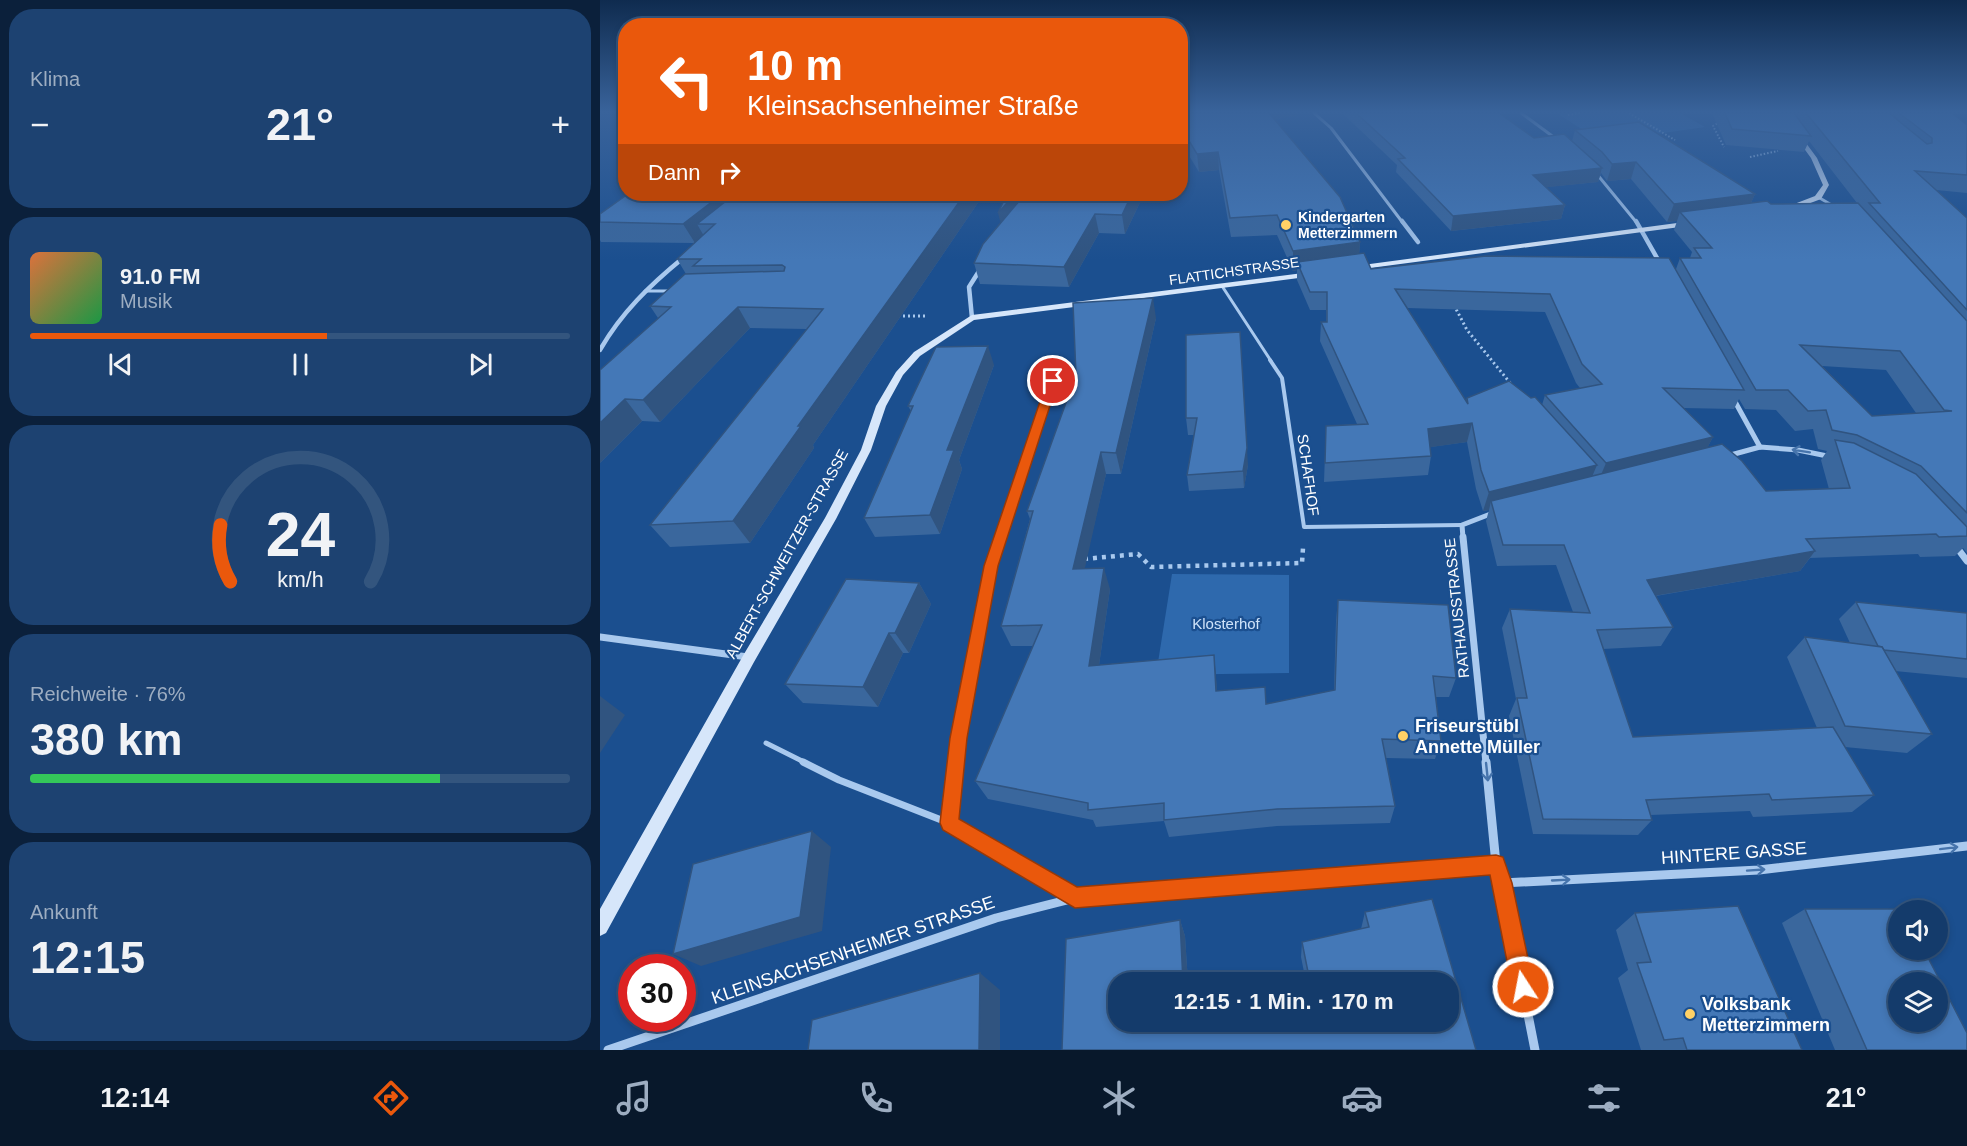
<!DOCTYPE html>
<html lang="de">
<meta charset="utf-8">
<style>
body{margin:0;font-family:Helvetica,sans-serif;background:#1d4271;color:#f1f3f6;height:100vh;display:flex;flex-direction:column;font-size:22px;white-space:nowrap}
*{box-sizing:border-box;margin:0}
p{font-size:20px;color:#9dadc1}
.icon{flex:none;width:33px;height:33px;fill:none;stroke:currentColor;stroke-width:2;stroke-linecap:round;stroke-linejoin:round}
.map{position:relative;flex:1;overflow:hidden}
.sheet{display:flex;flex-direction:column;gap:9px;padding:9px;background:#0b203b;width:600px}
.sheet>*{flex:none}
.banner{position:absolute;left:18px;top:18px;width:570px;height:183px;border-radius:24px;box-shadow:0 3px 9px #0003,0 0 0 2px #33557e;background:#ea580c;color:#fff;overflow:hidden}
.fabs{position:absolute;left:1288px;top:900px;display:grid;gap:12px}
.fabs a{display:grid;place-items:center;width:60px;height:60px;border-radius:50%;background:#143b6b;box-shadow:0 3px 9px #0003,0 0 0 2px #33557e;font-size:30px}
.speed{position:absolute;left:18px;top:954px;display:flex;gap:12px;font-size:30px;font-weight:700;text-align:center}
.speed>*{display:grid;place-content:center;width:78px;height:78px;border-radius:50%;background:#143b6b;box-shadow:0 3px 9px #0003,0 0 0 2px #33557e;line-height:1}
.speed .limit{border:9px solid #d22;background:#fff;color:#111}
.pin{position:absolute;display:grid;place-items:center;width:51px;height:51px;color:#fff;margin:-26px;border:3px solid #fff;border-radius:50%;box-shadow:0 2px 6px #0007}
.me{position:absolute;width:66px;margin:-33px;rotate:349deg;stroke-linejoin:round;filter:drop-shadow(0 0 4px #0008)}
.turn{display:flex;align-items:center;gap:21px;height:126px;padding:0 30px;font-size:27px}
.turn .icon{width:78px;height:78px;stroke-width:2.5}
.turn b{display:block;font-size:42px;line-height:51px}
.then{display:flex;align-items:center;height:57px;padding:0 30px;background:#0003;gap:12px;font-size:22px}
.big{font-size:45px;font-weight:800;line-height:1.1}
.sheet .tile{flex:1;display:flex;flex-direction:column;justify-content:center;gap:9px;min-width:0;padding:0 21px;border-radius:24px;background:#1d4271}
.sheet .dial{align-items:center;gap:0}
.dial svg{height:156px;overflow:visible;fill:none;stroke:#33557e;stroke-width:7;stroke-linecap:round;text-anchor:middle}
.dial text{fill:#f1f3f6;stroke:none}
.song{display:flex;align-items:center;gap:18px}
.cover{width:72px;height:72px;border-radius:9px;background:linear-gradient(135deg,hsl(20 70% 55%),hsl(140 70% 35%))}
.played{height:6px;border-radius:3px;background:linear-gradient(90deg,#ea580c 55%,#33557e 55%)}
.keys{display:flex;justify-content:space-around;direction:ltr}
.heat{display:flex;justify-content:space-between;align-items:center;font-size:33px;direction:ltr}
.charge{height:9px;border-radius:4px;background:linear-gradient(90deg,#34c759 76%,#33557e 0)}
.trip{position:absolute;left:508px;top:972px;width:351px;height:60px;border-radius:24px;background:#143b6b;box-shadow:0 3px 9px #0003,0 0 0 2px #33557e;font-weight:800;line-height:60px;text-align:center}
.dock{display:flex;height:96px;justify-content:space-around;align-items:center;background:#08182b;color:#9dadc1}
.dock .icon{width:42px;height:42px}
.dock .selected{color:#ea580c}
.dock b{font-size:27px;color:#f1f3f6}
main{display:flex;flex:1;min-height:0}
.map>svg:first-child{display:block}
.green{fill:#2e69ad}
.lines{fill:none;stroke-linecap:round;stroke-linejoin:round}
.path-far2{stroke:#a9c9ee;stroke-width:2;stroke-dasharray:1.5 2;stroke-linecap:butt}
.path-far1{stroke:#a9c9ee;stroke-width:3;stroke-dasharray:2 3;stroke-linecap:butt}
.path{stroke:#a9c9ee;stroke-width:4.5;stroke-dasharray:4 5;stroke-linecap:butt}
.lane-far3{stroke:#a9c9ee;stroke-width:3}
.lane-far2{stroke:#a9c9ee;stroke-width:4}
.lane-far1{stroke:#a9c9ee;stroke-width:5}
.lane{stroke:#a9c9ee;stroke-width:7}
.street-far4{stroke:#a9c9ee;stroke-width:3}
.street-far3{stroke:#a9c9ee;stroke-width:4.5}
.street-far2{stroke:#a9c9ee;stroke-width:5}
.street-far1{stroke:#a9c9ee;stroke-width:7}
.street{stroke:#a9c9ee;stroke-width:9}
.secondary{fill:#d6e6fa;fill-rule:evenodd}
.wall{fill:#3a679d;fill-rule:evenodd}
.shaded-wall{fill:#305480}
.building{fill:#4478b7;stroke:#305480;stroke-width:1.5;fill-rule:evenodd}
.oneway{stroke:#4674ac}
.route{fill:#ea580c;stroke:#983908;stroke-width:1.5}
.poi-dot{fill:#ffd166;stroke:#1b4f8f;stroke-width:2}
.labels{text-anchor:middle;stroke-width:4.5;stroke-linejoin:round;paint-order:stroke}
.far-poi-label{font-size:14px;font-weight:bold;fill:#fff;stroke:#1b4f8f;text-anchor:start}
.far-street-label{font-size:14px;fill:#fff;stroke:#1b4f8f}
.street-label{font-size:15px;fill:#fff;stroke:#1b4f8f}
.park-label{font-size:15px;fill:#cfe3fa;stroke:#1b4f8f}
.near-poi-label{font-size:18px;font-weight:bold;fill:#fff;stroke:#1b4f8f;text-anchor:start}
.near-street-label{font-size:18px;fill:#fff;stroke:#1b4f8f}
</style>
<main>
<section class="sheet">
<div class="tile"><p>Klima</p>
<div class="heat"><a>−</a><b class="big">21°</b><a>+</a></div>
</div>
<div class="tile">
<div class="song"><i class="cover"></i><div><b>91.0 FM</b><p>Musik</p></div></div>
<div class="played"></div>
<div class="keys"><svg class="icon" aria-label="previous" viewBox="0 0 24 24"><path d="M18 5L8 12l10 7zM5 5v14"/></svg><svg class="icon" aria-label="pause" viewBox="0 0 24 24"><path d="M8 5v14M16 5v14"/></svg><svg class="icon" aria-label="next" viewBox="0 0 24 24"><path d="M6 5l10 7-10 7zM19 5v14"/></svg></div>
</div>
<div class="tile dial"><svg viewBox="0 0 100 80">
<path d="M14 69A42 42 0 1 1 86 69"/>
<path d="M14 69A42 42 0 0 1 9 40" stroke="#ea580c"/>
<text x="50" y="56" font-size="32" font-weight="700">24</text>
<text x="50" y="72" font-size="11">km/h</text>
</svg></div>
<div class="tile"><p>Reichweite · 76%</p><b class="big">380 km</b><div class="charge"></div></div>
<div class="tile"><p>Ankunft</p><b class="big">12:15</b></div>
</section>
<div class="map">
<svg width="1367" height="1050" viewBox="0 0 1367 1050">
<rect width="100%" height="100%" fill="#1b4f8f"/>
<g class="green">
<path d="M957,113H1080L1105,127L1001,142Z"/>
<path d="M572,574L689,575V673L556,675Z"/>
</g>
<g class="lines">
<g class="path-far2">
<path d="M1029,113L1075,140"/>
<path d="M968,115L980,113"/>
<path d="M1120,122L1113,126L1124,147"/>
<path d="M1150,157L1178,151"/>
</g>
<g class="path-far1">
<path d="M854,305L867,330L911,384"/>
<path d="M298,316H327"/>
</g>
<path class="path" d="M484,559L538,554L551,567L702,563L703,548"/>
<g class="lane-far3">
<path d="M622,286L671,361"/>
<path d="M45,291H72"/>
</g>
<g class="lane-far2">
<path d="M670,360L682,378L704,527L862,525"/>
<path d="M400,538L453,381"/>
</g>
<g class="lane-far1">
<path d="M166,743L206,763"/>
<path d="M355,763L358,738L391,566L401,537"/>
</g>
<g class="lane">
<path d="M203,762L239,780L349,823L475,898"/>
<path d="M349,823L355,762"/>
</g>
<g class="street-far4">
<path d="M714,113L731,128L803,223"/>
<path d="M921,113L959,141"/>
<path d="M996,173L1037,223"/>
<path d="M1218,197L1235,207"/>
</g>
<g class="street-far3">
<path d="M802,221L818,242"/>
<path d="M1036,221L1061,265"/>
<path d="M372,318L369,287L381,268"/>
<path d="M0,350C21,313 50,285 83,258"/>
</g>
<g class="street-far2">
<path d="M1133,398L1160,447"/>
<path d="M1127,456L1160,447L1198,450L1232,457"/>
<path d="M863,538L862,525L893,513"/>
</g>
<g class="street-far1">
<path d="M863,537L886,763"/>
<path d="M1355,545L1367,561"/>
<path d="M0,637L148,657"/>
</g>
<g class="street">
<path d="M886,762L896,864L902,883L935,1050"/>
<path d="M902,883L1159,870L1367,846"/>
<path d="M8,1050L396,918L475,898L896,864"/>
</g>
<g class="secondary">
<path d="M1178,113H1184L1217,158L1229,185L1221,199L1192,210L1188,208L1189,206L1215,196L1223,185L1211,158Z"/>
<path d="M1092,221H1095V225L755,270L751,268L755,266Z"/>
<path d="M711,272H714V276L374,320L320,356L303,375L286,406L271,450L236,519L154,662L6,933L0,936V909L144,654L225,518L261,450L276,406L296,372L314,352L372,315Z"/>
</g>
</g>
<g class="wall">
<path d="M580,113L696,116L674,119L760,242L759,254L771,269H1076L1080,258H1090L1092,252L1074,230L1077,221L1067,222L1031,179L1007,181L1001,173L998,182L946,187L965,205L961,219L851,231L796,172L797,165L742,113H899L934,138L972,141L975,130L1155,194L1151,203L1171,204L1257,203L1209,141L1204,152L1126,145L1112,113H1352L1367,125V193L1336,190L1367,218V553L1363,548L1355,556L1320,557L1318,554L1210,558L1200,571L1056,596L1073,627L1061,646L1003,649L1033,737L1217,728L1187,657L1205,637L1250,643L1239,619L1256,602L1367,613V678L1295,671L1332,734L1307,753L1245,747L1274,795L1252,812L1153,817L1150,811L1051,815L1052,820L1038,835L933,834L909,716L916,699L902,628L910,609L973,612L956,565L897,566L886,521L889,510L883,511L876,489L867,442L830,447L831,456L828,475L724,482L726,426L757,424L720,341L721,322H726V310H710L697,280V270L693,271L677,235L631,237L619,170L599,172L580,141ZM807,308L945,312L976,383L980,388L945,395L942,405L931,398H867L866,401ZM1222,366L1286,370L1316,413L1272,416ZM1139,399L1145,409L1176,410L1195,431L1213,429L1218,449L1227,451L1221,460L1229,489L1166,491L1107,448L1113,437L1083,408L1134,409Z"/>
<path d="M28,194H384L213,445L214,448L150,543L70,547L50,525L207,329L150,328L60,422L42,421L0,463L58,318L50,306L86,274L77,259L94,243L1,242L0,240V214Z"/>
<path d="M407,194H544L525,234L499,233L469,287L380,284L374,263L401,223Z"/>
<path d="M556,318L521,474H506L484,568L510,589L499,665L614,655L617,691L666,704L734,690L736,621L738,600L856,678L849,697H836L841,741L835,759L786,758L795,806L790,823L677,826L569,837L564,821L496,827L493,820L388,799L375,781L433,646H411L401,626L430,519L427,511Z"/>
<path d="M586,335L648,465L644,488L589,491L587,475L594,435H588L586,418Z"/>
<path d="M394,365L359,460L362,469L340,534L275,537L264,518L311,411L308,406Z"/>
<path d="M319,583L331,604L309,653H303L278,707L203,703L185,684Z"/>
<path d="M832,899L876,1050H462L466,939L580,920L585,936L588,982H519V1022H849V982H706L701,957L702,942L761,929L765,912Z"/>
<path d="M1205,909L1367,1050H1235L1182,923Z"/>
<path d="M1035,913L1202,1050H1041L1018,978L1028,970L1016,930Z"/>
</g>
<g class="shaded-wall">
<path d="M661,113H696V116L661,121Z"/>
<path d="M618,152L619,170L599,172L597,154Z"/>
<path d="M1036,162L1031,179L1007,181L1012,164Z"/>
<path d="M1002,168L998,182L930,189L933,175Z"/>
<path d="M122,194H162L115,224H97L104,236L95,243L83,224Z"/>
<path d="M365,194H384L213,445L214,448L150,543L133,521L198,426Z"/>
<path d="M415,194H436L403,232L398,213Z"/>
<path d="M532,194H544L525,234L522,215Z"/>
<path d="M1155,194L1147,212H1080L1077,221L1067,222L1074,204Z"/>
<path d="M965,205L961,219L851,231L853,216Z"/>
<path d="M495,214L499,233L469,287L464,267Z"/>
<path d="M760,242L759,262H697V270L693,271V251Z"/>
<path d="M553,298L556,318L521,474L516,453Z"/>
<path d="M138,307L150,328L60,422L43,400Z"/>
<path d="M388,346L394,365L359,460L362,469L340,534L330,515L347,450Z"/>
<path d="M25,399L42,421L0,463V423Z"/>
<path d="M872,423L867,442L825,448L828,429Z"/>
<path d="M1113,437L1103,456L998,482L1006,463Z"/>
<path d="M647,448L648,465L644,488L643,471Z"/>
<path d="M501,452L506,474L480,590L473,569Z"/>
<path d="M997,465L989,484L891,501L889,510L883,511L889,492Z"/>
<path d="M1215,551L1200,571L1036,599L1047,580Z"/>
<path d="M504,568L510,589L496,686L489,666Z"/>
<path d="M319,583L331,604L309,653L295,633Z"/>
<path d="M289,633L303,653L278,707L263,687Z"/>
<path d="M614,655L616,675L618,711L616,691Z"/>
<path d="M0,696L25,715L0,753Z"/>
<path d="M212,831L231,847L222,931L101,966L73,954Z"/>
<path d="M580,920L585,936L588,982H583Z"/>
<path d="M380,973L400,990V1050H379Z"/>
</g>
<g class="building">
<path d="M580,113H669L740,197L760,242L693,251L677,215L630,218L618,152L597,154L580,126Z"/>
<path d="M756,113H899L934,138L964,134L1002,168L933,175L965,205L853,216L798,159L805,158Z"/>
<path d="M1125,113H1194L1211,136L1132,129Z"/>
<path d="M1206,113H1289L1327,144L1332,143V138L1299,113H1352L1367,125V175L1315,171L1367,218V310L1269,203H1280Z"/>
<path d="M1039,122L1155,194L1074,204L1036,162L1012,164L1002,152L975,130Z"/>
<path d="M28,194H122L83,224L0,222V214Z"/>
<path d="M135,194H365L198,426H201L133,521L50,525L223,309L138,307L43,400L25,399L0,423V370L71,307L50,306L85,274L184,271L185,267L182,265L93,266L101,259H77L115,224H97Z"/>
<path d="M407,194H415L398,213Z"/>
<path d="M425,194H532L522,215L495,214L464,267L374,263L383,244Z"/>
<path d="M1167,201L1171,204L1258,203L1367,321V513L1321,466L1257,435L1232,430L1226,410L1208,411L1188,390H1156L1080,258H1101L1094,248H1112L1080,212ZM1200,345L1300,351L1344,410L1352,411L1272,416Z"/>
<path d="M764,253L771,269L886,256L1069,258L1144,390L1063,388L1113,437L1006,463L945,395L1002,384L982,364L950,294L795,289L868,404L867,398L909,381L931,398L935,397L997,465L889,492L881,470L872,423L828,429L831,456L725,463L726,426L768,424L721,322H727V292H710L697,262Z"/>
<path d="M553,298L516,453L501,452L473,569L504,568L489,666L614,655L616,691L665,687L666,704L735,690L738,600L848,605L856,678L833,676L841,741L782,739L795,806L677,809L564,820V803L488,810V803L375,781L442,625L401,626L433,511H427L476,375L473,303Z"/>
<path d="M640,332L647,448L643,471L587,475L597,418H586V335Z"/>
<path d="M388,346L347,450H354L330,515L264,518L313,406H308L336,347Z"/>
<path d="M1235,440L1254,443L1316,474L1367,527V536L1339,537L1336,534L1206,539L1215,551L1047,580L1073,627L997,630L1033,737L1233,727L1274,795L1172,800L1169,794L1046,800L1052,820L943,819L917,698H927L910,609L990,613L964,545H903L891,501L1122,444L1142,461L1166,491L1250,488Z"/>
<path d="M246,579L319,583L295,633H289L263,687L185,684Z"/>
<path d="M1256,602L1367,613V659L1284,650L1282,647L1278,646Z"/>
<path d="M1205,637L1282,647L1332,734L1245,726Z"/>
<path d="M212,831L200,917L73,954L93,864Z"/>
<path d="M832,899L876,1050H462L466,939L580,920L583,982H519V1022H585L586,1023L594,1022H849V982H710L702,942L769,927L765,912Z"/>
<path d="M1138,906L1202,1050H1087L1083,1038L1064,1040L1037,963L1051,962L1035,913Z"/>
<path d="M1205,909H1303L1304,910H1299V950H1324L1367,1033V1050H1267ZM1299,982H1338V1022H1299Z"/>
<path d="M380,973L379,1050H208L212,1020Z"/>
</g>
<defs><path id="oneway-shaft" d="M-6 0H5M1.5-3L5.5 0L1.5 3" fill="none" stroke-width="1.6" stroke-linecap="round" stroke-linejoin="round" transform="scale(1.5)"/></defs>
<g class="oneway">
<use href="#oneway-shaft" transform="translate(1201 451) rotate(-171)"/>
<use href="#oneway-shaft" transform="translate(887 772) rotate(84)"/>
<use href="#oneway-shaft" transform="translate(1349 848) rotate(-7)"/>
<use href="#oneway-shaft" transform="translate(1156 870) rotate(-4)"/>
<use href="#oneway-shaft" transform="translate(961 880) rotate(-3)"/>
</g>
<linearGradient id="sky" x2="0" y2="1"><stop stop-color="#0f2b4f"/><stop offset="0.43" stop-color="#39639b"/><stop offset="1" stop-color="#39639b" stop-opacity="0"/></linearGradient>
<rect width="1367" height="260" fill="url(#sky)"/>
<path class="route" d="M453,377L458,381L398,566L367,738L359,819L477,887L896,855L903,857L912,883L934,987L931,995L923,998L915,995L912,987L890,875L475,908L343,830L340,823L350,738L384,566L447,381Z"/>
<g class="poi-dot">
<circle cx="686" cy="225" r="6"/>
<circle cx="803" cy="736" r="6"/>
<circle cx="1090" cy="1014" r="6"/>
</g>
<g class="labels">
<g class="far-poi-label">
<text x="698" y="222">Kindergarten<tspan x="698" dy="16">Metterzimmern</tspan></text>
</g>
<g class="far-street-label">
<text transform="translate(634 271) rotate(-8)" y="5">FLATTICHSTRASSE</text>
</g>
<g class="street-label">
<text transform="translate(708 475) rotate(82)" y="5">SCHAFHOF</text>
<text transform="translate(187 554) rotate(-61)" y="5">ALBERT-SCHWEITZER-STRASSE</text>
<text transform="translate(857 608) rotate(-96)" y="5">RATHAUSSTRASSE</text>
</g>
<g class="park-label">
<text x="626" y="629">Klosterhof</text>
</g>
<g class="near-poi-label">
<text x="815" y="732">Friseurstübl<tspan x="815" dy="21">Annette Müller</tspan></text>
<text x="1102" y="1010">Volksbank<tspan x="1102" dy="21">Metterzimmern</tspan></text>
</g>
<g class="near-street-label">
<text transform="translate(1134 853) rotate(-4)" y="6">HINTERE GASSE</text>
<text transform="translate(253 950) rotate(-19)" y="6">KLEINSACHSENHEIMER STRASSE</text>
</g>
</g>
</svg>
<div class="fabs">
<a><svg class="icon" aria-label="sound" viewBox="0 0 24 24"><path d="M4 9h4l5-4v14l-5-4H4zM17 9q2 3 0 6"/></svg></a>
<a><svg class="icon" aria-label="layers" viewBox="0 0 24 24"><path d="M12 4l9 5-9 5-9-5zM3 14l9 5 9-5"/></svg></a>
</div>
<div class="speed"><div class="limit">30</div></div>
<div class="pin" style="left:453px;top:381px;background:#d93025"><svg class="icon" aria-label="arrive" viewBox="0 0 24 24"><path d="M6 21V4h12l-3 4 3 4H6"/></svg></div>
<svg class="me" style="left:923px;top:987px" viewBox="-20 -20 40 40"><circle r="17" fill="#ea580c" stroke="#fff" stroke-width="3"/><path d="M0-11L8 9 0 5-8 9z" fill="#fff"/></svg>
<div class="trip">12:15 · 1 Min. · 170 m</div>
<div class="banner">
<div class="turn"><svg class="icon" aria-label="left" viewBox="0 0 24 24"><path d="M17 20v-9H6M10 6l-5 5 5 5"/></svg><div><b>10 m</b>Kleinsachsenheimer Straße</div></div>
<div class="then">Dann<svg class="icon" aria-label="right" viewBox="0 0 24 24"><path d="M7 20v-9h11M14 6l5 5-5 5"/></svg></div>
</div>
</div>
</main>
<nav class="dock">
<b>12:14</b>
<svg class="icon selected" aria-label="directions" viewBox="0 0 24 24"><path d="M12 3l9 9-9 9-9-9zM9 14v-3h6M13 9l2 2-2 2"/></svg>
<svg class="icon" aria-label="music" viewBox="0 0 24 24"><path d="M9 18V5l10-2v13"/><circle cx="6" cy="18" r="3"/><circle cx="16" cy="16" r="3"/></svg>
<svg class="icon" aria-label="phone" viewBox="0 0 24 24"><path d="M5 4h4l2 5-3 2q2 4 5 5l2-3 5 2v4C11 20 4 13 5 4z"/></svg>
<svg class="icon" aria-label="climate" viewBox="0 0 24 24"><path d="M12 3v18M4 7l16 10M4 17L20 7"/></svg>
<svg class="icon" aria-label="car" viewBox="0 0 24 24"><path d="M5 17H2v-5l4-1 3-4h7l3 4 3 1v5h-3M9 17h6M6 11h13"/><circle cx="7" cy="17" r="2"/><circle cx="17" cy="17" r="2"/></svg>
<svg class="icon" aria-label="filters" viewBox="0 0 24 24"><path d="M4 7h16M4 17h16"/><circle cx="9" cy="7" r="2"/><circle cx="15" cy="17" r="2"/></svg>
<b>21°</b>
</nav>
